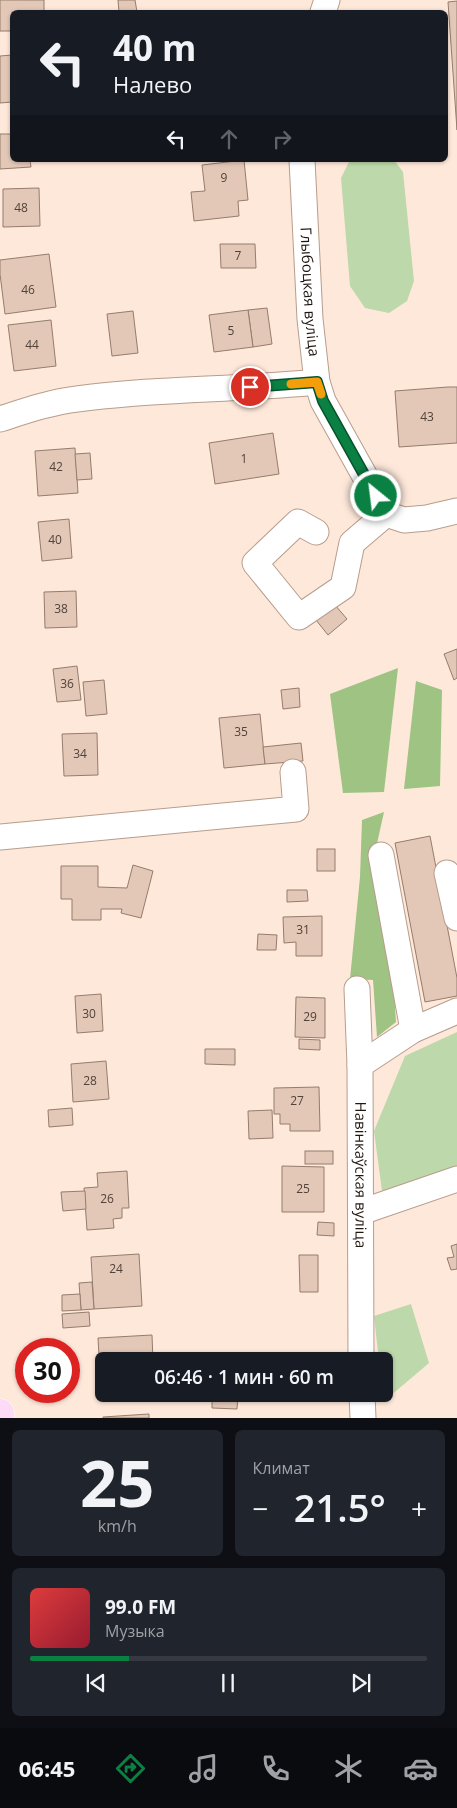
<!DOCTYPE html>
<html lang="ru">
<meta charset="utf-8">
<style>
body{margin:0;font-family:"Open Sans",sans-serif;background:#20242c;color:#f1f3f6;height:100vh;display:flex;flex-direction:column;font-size:19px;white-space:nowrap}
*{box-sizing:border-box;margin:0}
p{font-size:16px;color:#9ea1a6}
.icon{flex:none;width:28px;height:28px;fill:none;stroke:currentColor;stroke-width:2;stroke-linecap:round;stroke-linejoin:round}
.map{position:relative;height:1418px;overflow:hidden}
.sheet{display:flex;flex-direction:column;gap:12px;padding:12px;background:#0d0f14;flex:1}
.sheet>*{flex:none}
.banner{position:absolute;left:10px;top:10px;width:438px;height:152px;border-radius:8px;box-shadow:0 1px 4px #0004;background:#171b24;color:#f1f3f6;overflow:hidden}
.speed{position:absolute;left:15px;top:1338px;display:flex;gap:10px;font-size:25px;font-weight:700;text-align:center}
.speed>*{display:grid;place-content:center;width:65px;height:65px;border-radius:50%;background:#171b24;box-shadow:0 1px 4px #0004;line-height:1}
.speed .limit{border:8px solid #d22;background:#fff;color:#111}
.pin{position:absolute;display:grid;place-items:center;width:42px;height:42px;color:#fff;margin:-21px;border:2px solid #fff;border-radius:50%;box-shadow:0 1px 5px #0007}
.me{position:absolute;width:55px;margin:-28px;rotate:331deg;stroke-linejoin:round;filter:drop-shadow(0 0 4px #0008)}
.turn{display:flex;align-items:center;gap:18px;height:105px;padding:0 20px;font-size:22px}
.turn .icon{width:65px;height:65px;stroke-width:2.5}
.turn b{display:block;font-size:35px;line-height:42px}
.lanes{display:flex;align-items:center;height:48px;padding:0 20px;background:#0003;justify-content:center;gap:25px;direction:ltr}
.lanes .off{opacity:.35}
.big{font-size:38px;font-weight:600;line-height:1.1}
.sheet .tile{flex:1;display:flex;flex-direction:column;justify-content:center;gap:8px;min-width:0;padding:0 18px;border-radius:8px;background:#20242c}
.sheet .dial{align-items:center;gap:0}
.dial b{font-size:65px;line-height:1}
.song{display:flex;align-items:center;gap:15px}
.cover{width:60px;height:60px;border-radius:8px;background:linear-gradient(135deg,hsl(0 70% 55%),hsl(350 70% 35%))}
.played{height:5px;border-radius:2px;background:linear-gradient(90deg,#0b8043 25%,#363941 25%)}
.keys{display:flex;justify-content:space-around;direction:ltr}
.heat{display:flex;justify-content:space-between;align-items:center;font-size:28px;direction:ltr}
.sheet .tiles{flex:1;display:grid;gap:12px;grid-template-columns:1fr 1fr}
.tile:last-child{grid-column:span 2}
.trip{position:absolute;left:95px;top:1352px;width:298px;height:50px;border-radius:8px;background:#171b24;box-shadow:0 1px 4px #0004;font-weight:600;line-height:50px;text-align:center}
.tabs{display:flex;height:80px;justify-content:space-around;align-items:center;background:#090b0e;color:#9ea1a6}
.tabs .icon{width:35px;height:35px}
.tabs .selected{color:#0b8043}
.tabs b{font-size:22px;color:#f1f3f6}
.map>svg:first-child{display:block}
.green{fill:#bdd8aa}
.forest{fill:#9ec383}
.building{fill:#e3c8b7;stroke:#957c6c}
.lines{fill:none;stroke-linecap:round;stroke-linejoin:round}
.minor-casing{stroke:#b79d8c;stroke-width:27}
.major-casing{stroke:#fff;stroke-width:29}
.minor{stroke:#fff;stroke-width:25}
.major{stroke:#fddaf5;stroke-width:28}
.route-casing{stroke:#07532c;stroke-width:12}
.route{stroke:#0b8043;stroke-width:9}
.slow{stroke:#f59e0b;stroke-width:9}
.labels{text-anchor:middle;stroke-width:4;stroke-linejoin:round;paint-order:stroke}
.number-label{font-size:12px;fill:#51423a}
.street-label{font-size:15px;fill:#201610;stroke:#fff}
</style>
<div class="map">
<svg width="457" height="1418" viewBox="0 0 457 1418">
<rect width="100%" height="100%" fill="#fee8da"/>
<g class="green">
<path d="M350,160H394L403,172L414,281L407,301L389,313L365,308L350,286L341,178Z"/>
<path d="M457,1032V1168L382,1191L374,1131L405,1056Z"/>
<path d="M411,1304L429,1363L383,1402L384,1361H379L374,1316Z"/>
</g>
<g class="forest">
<path d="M398,668L384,792L343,793L330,694Z"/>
<path d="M416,681L442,690L440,786L404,789Z"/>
<path d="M384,812L374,857L393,977L396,1022L377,1037L373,980L350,979L360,877L362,820Z"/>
</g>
<g class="building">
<path d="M0,0H44V12H12V31H0Z"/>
<path d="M118,0H135L137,12H119Z"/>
<path d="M457,1V130L448,2Z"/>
<path d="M12,55V102L0,103V56Z"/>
<path d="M0,134H12V160H30L31,167L0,169Z"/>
<path d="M244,160L248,200L238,201L239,216L194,221L191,192L205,191L202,165Z"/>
<path d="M39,188L40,226L3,227V189Z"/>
<path d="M220,244H255L256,268H221Z"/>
<path d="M49,254L56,307L5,314L0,274V260Z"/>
<path d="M267,308L272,344L253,347L248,310Z"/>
<path d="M248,310L253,347L214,352L209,315Z"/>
<path d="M133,311L138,353L112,356L107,314Z"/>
<path d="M51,320L56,366L14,371L8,325Z"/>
<path d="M448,387H457V443L399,447L395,391Z"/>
<path d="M273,433L279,474L215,484L209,443Z"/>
<path d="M75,448L78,493L38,496L35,451Z"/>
<path d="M90,453L92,479L77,480L75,454Z"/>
<path d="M69,519L72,558L42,561L38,522Z"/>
<path d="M76,591L77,627L45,628L44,592Z"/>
<path d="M335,605L347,619L328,635L316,620Z"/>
<path d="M457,649V678L454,680L444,654Z"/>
<path d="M77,666L81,700L57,702L53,669Z"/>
<path d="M104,680L107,714L86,716L83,682Z"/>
<path d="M299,688L300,707L283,709L281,690Z"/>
<path d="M260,714L265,764L224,768L219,718Z"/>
<path d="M97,733L98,775L64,776L62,734Z"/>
<path d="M301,743L303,761L265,764L263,747Z"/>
<path d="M430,836L457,978V996L425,1002L395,843Z"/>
<rect x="317" y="849" width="18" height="22"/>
<path d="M133,865L153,871L141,918L121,913L122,909H101V920H72V899H61V866H98V887L127,888Z"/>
<path d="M287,890H307L308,901L287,902Z"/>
<path d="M322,916V956H296V942L284,943L283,917Z"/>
<path d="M258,934L277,935L276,950H257Z"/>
<path d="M101,994L103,1031L77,1033L75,996Z"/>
<path d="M296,997L325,998V1038L295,1037Z"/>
<path d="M299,1039L320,1040V1050L299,1049Z"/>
<path d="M205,1049H235V1065L205,1064Z"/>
<path d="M106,1061L109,1099L73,1102L71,1064Z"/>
<path d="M319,1087L320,1131H290V1124H280V1114H274V1088Z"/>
<path d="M72,1108L73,1125L49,1127L48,1110Z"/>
<path d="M272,1110L273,1138L249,1139L248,1111Z"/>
<rect x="305" y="1151" width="28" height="13"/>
<path d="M282,1166L324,1167V1212H282Z"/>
<path d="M127,1171L129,1208H122V1218L113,1219L114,1228L87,1230L84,1188L98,1187L97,1173Z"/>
<path d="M85,1191L86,1209L63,1211L61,1192Z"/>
<path d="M318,1222L334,1223V1236L317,1235Z"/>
<path d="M457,1244V1269L451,1270L447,1258L454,1257L451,1246Z"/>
<path d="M139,1254L142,1306L94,1309L91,1257Z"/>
<path d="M299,1255H318V1292H300Z"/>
<path d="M92,1282L94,1309L81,1310L79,1283Z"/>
<path d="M80,1294L81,1310L62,1311V1295Z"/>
<path d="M89,1312L90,1326L63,1328L62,1314Z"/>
<path d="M152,1335L153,1361H104V1390H101L98,1338Z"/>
<path d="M321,1358V1361H269Z"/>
<path d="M212,1395L238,1396L237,1409L212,1408Z"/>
<path d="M149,1414V1418H103V1417Z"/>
</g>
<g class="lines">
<defs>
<g id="minor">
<path d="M323,12L327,0"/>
<path id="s1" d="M302,160L310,319L317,382L323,401L386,514L404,520L427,518L457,511"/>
<path d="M0,419C25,411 51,402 77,399C157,388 237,390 317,382"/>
<path d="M316,532L298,522L255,563L299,617L343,587L352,543L386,514"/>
<path d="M0,837L296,809L293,772"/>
<path d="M381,855L413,1030"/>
<path d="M447,873L457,918"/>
<path id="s2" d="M357,989L360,1065L361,1361"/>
<path d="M360,1065L413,1030L457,1011"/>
<path d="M361,1212L457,1179"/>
<path d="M362,1394L363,1418"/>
</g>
<path id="major" d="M0,1413V1418"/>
</defs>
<use href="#minor" class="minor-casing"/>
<use href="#major" class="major-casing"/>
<use href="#minor" class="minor"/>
<use href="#major" class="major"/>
</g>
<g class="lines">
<defs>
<path id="route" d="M250,387L317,382L323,401L376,496"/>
</defs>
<use href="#route" class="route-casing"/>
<use href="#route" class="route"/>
<path class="slow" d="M291,384L317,382L321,394"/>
</g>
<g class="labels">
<g class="number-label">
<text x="224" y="182">9</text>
<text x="21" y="212">48</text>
<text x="238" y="260">7</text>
<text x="28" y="294">46</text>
<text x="231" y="335">5</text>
<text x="32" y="349">44</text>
<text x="427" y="421">43</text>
<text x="244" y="463">1</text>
<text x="56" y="471">42</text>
<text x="55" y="544">40</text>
<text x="61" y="613">38</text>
<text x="67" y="688">36</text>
<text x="241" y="736">35</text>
<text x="80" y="758">34</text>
<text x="303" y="934">31</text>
<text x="89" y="1018">30</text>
<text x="310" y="1021">29</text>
<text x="90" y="1085">28</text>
<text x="297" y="1105">27</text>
<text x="303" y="1193">25</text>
<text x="107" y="1203">26</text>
<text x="116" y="1273">24</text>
</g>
<g class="street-label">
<text dy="5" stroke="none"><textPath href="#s1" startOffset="132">Глыбоцкая вуліца</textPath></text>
<text dy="5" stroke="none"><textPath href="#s2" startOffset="186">Навінкаўская вуліца</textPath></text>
</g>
</g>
</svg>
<div class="speed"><div class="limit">30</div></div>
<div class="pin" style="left:250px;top:387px;background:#d93025"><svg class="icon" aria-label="arrive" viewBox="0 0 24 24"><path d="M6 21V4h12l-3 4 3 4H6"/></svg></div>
<svg class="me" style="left:376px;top:496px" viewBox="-20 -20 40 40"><circle r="17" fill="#0b8043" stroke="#fff" stroke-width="3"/><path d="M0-11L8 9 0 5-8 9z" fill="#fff"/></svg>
<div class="trip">06:46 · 1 мин · 60 m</div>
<div class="banner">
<div class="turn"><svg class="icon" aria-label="left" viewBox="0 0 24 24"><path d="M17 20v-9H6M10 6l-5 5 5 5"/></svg><div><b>40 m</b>Налево</div></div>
<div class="lanes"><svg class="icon" aria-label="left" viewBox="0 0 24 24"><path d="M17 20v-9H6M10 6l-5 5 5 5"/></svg><svg class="icon off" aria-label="ahead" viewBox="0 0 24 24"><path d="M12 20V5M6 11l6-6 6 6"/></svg><svg class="icon off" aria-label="right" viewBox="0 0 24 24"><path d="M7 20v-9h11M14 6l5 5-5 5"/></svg></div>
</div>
</div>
<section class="sheet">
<div class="tiles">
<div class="tile dial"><b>25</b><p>km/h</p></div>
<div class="tile"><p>Климат</p>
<div class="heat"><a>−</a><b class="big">21.5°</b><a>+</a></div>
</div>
<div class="tile">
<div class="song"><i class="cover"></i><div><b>99.0 FM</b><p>Музыка</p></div></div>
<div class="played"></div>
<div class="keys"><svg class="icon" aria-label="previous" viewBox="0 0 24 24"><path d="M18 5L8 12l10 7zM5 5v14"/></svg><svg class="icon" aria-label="pause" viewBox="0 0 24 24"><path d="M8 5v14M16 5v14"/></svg><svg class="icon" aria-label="next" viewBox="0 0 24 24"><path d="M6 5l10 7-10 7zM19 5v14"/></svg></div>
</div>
</div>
</section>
<nav class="tabs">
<b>06:45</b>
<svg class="icon selected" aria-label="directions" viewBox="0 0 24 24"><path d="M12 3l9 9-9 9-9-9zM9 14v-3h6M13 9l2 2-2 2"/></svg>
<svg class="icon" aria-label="music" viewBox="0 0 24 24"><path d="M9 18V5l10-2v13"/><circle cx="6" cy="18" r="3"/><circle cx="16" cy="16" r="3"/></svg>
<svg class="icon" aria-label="phone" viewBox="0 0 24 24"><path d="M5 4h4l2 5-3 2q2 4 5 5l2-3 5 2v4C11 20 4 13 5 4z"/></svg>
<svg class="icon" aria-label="climate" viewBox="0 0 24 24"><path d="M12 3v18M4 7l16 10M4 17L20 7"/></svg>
<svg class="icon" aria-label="car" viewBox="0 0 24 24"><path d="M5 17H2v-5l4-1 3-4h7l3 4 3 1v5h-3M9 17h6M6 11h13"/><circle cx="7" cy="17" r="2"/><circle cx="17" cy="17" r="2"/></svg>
</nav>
